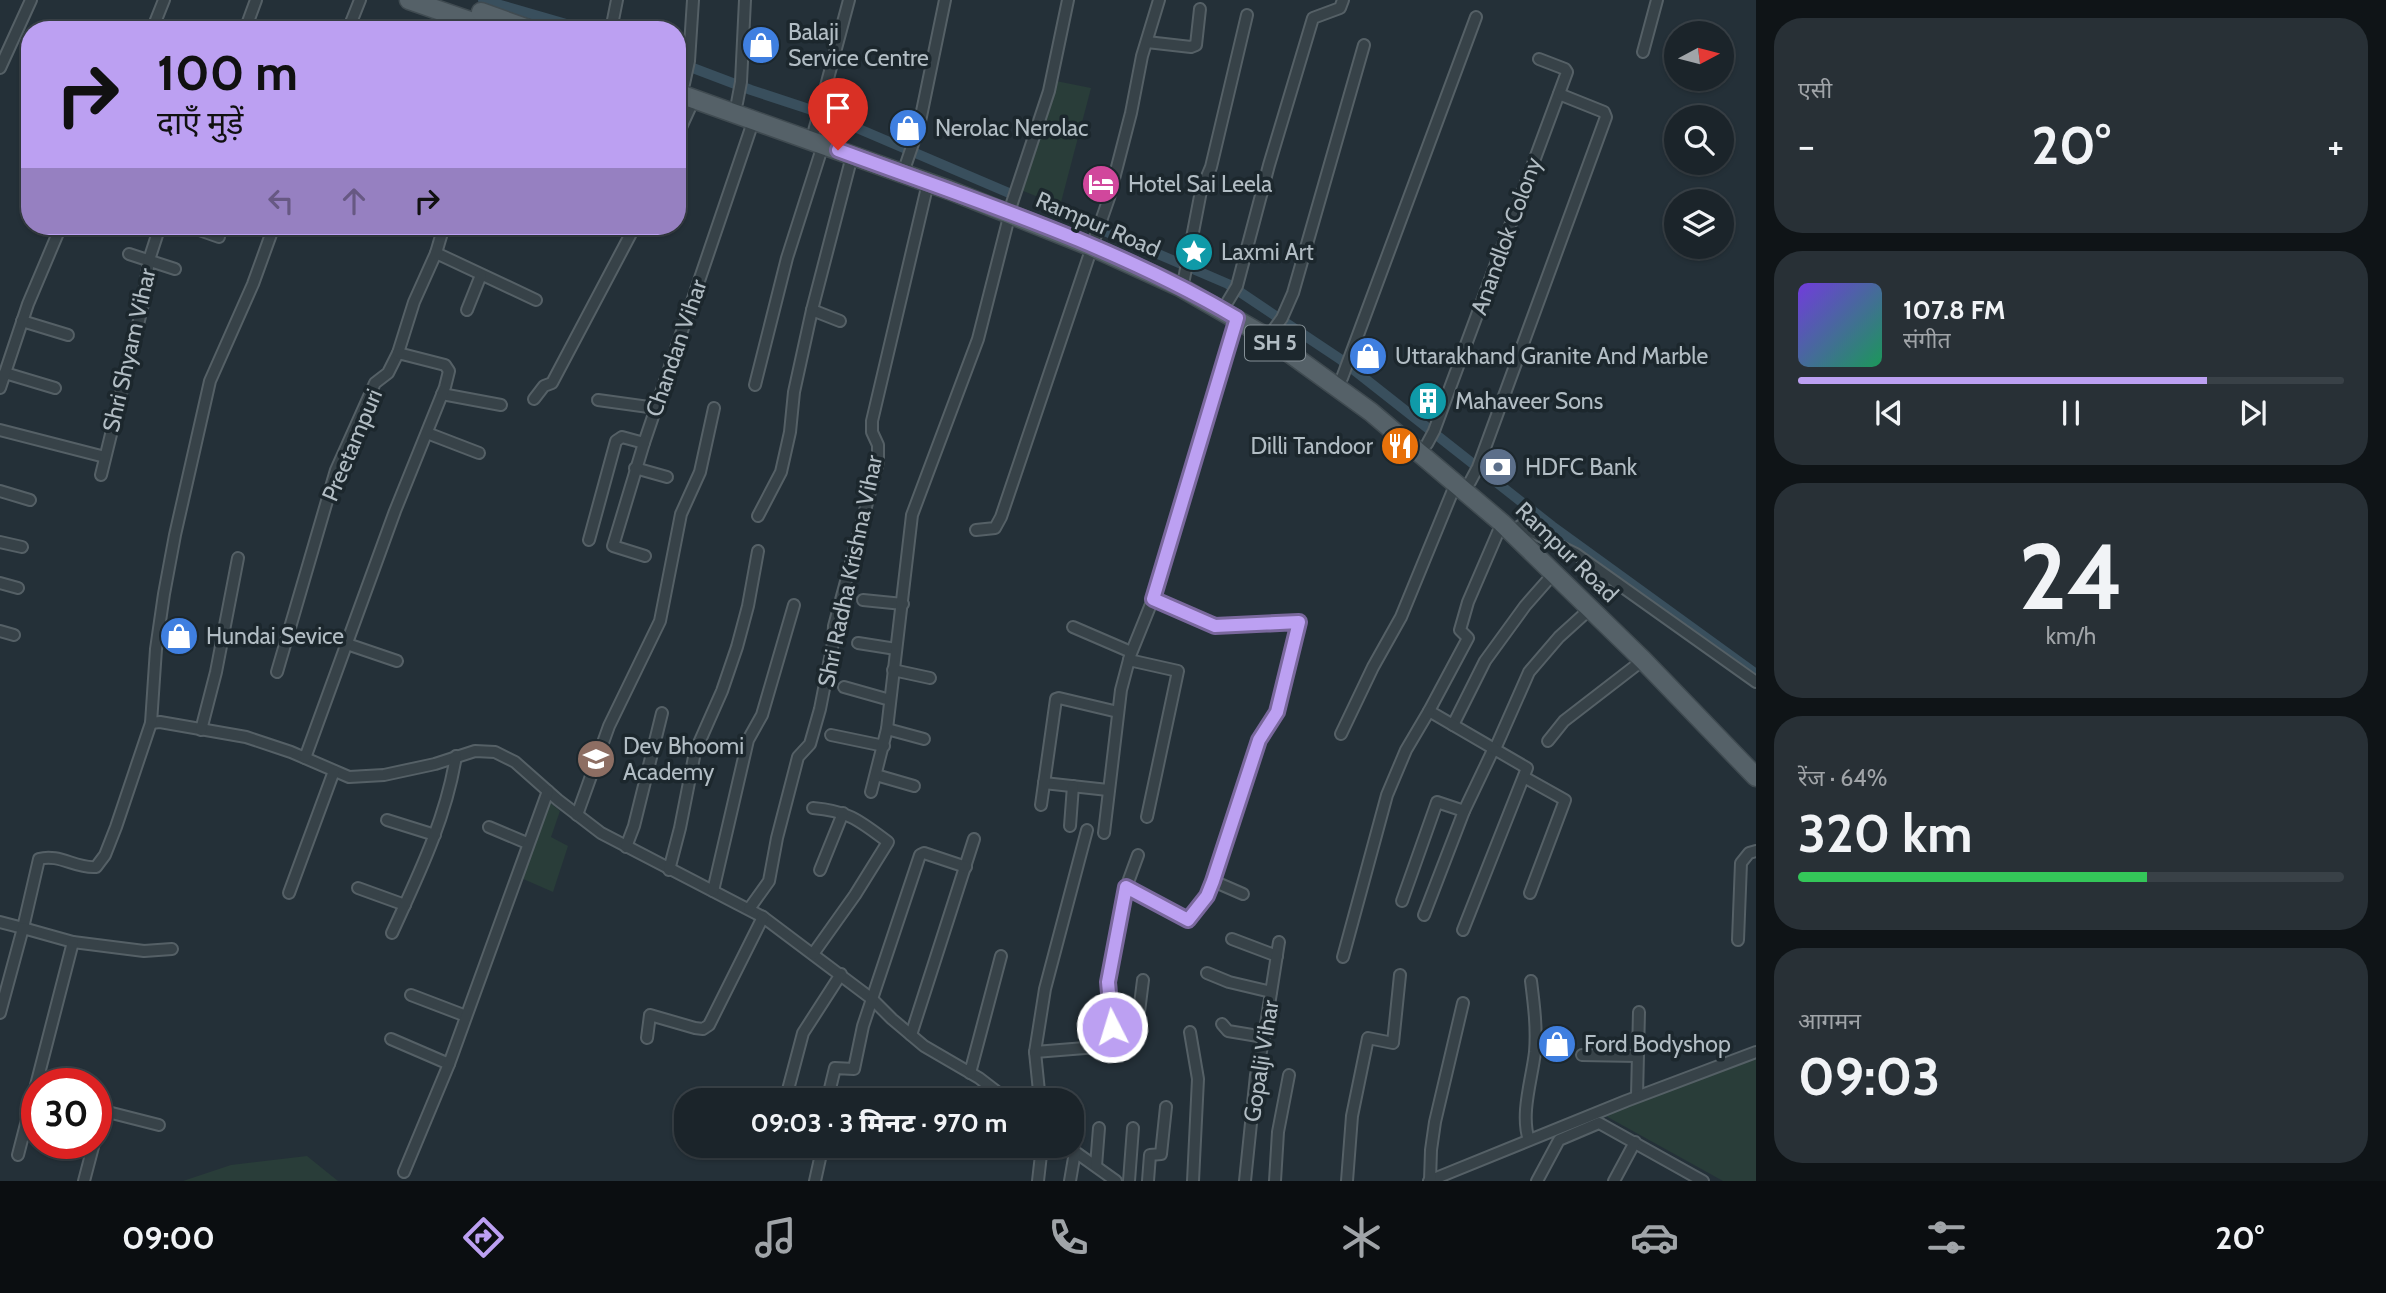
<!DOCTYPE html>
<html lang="hi">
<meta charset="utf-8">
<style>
body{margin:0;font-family:Cabin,"Noto Sans Devanagari",sans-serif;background:#283036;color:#f1f3f6;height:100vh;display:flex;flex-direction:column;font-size:26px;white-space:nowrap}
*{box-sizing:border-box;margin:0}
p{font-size:23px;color:#a0a4a8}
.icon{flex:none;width:38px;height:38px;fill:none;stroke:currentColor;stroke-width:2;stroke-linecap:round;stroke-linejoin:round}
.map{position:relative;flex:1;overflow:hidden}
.panel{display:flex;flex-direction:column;gap:18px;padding:18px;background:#0f1417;width:630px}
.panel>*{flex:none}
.banner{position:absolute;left:21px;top:21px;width:665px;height:214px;border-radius:28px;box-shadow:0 2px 5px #0004,0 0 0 2px #394147;background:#bca0f2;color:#111;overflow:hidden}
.needle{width:46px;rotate:83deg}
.buttons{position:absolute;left:1664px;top:21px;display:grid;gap:14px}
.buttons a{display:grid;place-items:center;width:70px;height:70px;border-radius:50%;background:#1b242a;box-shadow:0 2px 5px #0004,0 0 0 2px #394147;font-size:35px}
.speed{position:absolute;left:21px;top:1068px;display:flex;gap:14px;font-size:35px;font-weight:700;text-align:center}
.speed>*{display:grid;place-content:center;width:91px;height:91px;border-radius:50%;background:#1b242a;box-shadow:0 2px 5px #0004,0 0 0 2px #394147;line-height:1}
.speed .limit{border:10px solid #d22;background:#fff;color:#111}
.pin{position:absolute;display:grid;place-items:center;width:60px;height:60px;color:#fff;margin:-72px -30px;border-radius:50% 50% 50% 0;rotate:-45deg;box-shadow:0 0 7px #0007}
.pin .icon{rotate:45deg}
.me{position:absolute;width:77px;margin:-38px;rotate:355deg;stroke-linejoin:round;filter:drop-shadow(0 0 5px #0008)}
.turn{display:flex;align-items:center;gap:24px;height:147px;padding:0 21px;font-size:32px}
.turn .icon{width:91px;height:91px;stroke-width:2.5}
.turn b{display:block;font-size:49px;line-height:60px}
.lanes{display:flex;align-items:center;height:66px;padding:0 21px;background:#0003;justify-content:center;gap:35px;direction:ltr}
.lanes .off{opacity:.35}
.big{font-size:52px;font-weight:800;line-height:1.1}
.panel .card{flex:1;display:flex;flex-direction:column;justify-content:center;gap:10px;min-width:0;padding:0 24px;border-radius:28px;background:#283036}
.panel .dial{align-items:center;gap:0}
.dial b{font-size:91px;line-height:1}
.song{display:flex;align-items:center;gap:21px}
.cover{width:84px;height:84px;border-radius:10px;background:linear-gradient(135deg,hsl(260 70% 55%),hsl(150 70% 35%))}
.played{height:7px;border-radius:4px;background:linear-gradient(90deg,#bca0f2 75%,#394147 75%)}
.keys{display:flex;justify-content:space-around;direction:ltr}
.heat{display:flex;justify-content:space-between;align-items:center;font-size:38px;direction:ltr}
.charge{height:10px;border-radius:5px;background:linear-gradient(90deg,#34c759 64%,#394147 0)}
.trip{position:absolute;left:674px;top:1088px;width:410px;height:70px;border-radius:28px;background:#1b242a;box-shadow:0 2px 5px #0004,0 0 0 2px #394147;font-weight:800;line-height:70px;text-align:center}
.menu{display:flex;height:112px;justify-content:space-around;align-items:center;background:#0b0e11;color:#a0a4a8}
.menu .icon{width:49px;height:49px}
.menu .on{color:#bca0f2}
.menu b{font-size:32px;color:#f1f3f6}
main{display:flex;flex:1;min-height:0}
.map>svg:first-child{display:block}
.green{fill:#293d39}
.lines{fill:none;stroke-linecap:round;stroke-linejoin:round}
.canal{stroke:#394f5d;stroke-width:10}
.street-casing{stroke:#556066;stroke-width:14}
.primary-casing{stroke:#404b51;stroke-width:21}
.street{stroke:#374248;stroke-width:10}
.primary{stroke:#556168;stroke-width:18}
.route-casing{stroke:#7a689d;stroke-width:18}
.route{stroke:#bca0f2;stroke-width:12}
.labels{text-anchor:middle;stroke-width:7;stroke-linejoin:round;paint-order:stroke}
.shield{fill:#1c272d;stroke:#859097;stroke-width:2}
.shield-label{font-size:21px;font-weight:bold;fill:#b2bdc4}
.poi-label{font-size:23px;fill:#b2bdc4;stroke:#1c272d;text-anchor:start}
.street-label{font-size:23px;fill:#b2bdc4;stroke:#1c272d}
</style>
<main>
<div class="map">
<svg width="1756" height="1181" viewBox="0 0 1756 1181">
<rect width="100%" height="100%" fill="#243038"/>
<g class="green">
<path d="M1056,81L1091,88L1060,206L1021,190Z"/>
<path d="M549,802L560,811L551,837L568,846L553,892L521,878Z"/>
<path d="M1756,1057V1181H1723L1604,1115Z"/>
<path d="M307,1156L338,1181H183L231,1165Z"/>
</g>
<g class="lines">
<g class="canal">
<path d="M483,0L587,30"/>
<path d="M677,62L751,90L824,114L1009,193"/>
<path d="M1081,221L1228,284L1286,323L1340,359L1552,526L1756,674"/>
</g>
<defs>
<g id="street">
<path d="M152,30L164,0"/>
<path d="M245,30L256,0"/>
<path d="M348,30L360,0"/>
<path d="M611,30L617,0"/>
<path d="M1147,42L1191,47L1196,45L1200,9"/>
<path d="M1643,52L1657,0"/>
<path d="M0,68L31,0"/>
<path d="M684,84L689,61L693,0"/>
<path d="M737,103L741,82L745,0"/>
<path d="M814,131L849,0"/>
<path d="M677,136L694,99"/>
<path d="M906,164L919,126L945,0"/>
<path d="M1012,203L1049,91L1068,0"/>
<path d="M188,226L219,237"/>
<path d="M531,226H532"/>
<path d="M1095,238L1109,198L1131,113L1142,56L1159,0"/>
<path d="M436,253L536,300"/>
<path d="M129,254L175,269"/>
<path d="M1184,279L1201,191L1211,167L1247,15"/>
<path d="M1228,301L1237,286L1269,165L1313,18L1340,8L1343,0"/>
<path d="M467,310L481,275"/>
<path d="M812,310L840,321"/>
<path d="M22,321L68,335"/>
<path d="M1274,329L1282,318L1293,293L1364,45"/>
<path d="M5,373L55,388"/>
<path d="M1342,378L1476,17"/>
<path d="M755,385L787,258L823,145"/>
<path d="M0,388L28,304L61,226"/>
<path d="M442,394L501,405"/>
<path d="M534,399L544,386L552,383L635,226"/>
<path d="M598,400L656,408"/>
<path d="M0,430L105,457"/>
<path d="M427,433L479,453"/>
<path d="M1427,444L1434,431L1567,72L1565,69L1539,59"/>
<path d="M635,468L667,477"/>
<path d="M101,475L143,304L149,260L160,226"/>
<path d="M1470,482L1478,467L1606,117L1604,112L1559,94"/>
<path d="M0,491L30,500"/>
<path d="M758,516L781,472L790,432L794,392L812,310L852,156"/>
<path d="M1520,526L1576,554L1756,682"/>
<path d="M976,530L995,528L1001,517L1092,247"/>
<path d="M589,540L616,441L622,437L644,443"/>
<path d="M0,542L22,547"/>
<path d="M645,556L613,546L644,443L754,119"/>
<path d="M0,583L18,588"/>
<path d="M863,600L903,604"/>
<path d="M1073,627L1131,652"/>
<path d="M0,631L14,635"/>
<path d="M858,643L896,649"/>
<path d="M347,644L397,661"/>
<path d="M1129,660L1178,671L1147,817"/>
<path d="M893,670L930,678"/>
<path d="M277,672L336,470L375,383L388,373L398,353L414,302L436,253L444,226"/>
<path d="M844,687L890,700"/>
<path d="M151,723L160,722L246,737L291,752L349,777L384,775L435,764L475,751L495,752L515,762L558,800L601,833L763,917L872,999L892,1019L924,1046L979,1078L1009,1101"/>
<path d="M1453,725L1485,661L1525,606L1554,573"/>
<path d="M887,729L924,739"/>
<path d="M201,730L216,672L238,558"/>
<path d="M1341,734L1373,667L1401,617L1456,483"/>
<path d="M831,735L884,746"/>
<path d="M1548,741L1564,721L1643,660"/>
<path d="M1495,749L1529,672L1559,637L1591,608"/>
<path d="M305,758L395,511L445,387L449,371L445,365L398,353"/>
<path d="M876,775L914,786"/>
<path d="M1524,777L1565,800L1530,893"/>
<path d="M1044,783L1108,790"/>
<path d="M871,792L887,729L912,515L978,339L1010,213"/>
<path d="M1041,805L1056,699L1059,698L1118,712"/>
<path d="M813,808C849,811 860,821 888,842L855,895L813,954"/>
<path d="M577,815L609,726L660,621L681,514L700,472L714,408"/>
<path d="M387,820L435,835"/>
<path d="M1070,826L1073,786"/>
<path d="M489,827L527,843"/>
<path d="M1104,833L1121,690L1130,656L1151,604L1237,318"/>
<path d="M626,847L634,826L662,713"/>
<path d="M669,870L680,828L695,752L722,691L737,647L748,606L758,551"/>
<path d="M820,870L843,813"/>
<path d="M1213,881L1243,894"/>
<path d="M1126,887L1187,920L1207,896L1213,881L1259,740L1277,712L1299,622L1215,626L1153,599"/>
<path d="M358,888L405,905"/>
<path d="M713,891L748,740L762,715L794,605"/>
<path d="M289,893L334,771"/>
<path d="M1402,901L1437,802L1464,811"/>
<path d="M749,909L769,881L777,838L798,757L810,744L820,709L833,643L834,626L878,462V445L872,432V421L928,183"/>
<path d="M1424,915L1464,811L1494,748"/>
<path d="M0,922L23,928L39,859C59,853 76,869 96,867L105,855L116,827L151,723L156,649L164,594L175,535L210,381L253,284L274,226"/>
<path d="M1463,930L1527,768L1429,711L1468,638L1460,630L1468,602L1502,523"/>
<path d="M392,933C418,876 446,819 456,756"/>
<path d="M1232,939L1277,956"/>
<path d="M1738,940L1741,863L1749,853L1756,851"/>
<path d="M1343,957L1387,795L1406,750L1429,711"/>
<path d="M1207,973L1229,982L1271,992"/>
<path d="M411,995L466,1016"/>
<path d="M0,1013L23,928L73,942L144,951L172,949"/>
<path d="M1222,1024L1228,1031L1264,1037"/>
<path d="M1190,1032L1198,1079L1193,1181"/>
<path d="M911,1035L974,839"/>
<path d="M647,1038L650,1015L695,1028L703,1029L709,1025L763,917"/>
<path d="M391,1039L449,1064"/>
<path d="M1114,1047L1108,982L1127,885L1138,855"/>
<path d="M1035,1052L1135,1044L1143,980"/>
<path d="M1582,1055L1637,1056"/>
<path d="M970,1073L1001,956"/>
<path d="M1637,1096L1639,1012"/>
<path d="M785,1101L803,1033L841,974"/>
<path d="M827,1101L835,1068L854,1069L863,1026L920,855L924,853L966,867"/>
<path d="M1040,1101L1035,1052L1045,989L1087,830"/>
<path d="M96,1109L159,1125"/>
<path d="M96,1136L103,1111"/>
<path d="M1529,1140C1520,1114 1532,1079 1535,1052C1537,1028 1534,1005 1531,981"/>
<path d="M1067,1146L1116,1181"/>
<path d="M18,1155L73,942"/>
<path d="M1096,1166L1099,1128"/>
<path d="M404,1172L449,1064L548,791"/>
<path d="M84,1181L94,1143"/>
<path d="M815,1181L821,1154L820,1146"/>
<path d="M1038,1181L1042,1146"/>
<path d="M1070,1181L1075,1152"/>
<path d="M1129,1181L1133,1128"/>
<path d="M1148,1181L1150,1155L1161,1154L1166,1107"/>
<path d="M1245,1181L1256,1075L1264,1037L1279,942"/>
<path d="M1275,1181L1278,1132L1289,1075"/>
<path d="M1347,1181L1352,1116L1368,1038L1393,1043L1400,975"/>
<path d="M1429,1181L1626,1101L1756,1052"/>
<path d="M1430,1181L1431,1150L1435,1122L1463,1003"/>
<path d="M1537,1181L1559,1140L1599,1123L1703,1181"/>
<path d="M1614,1181L1635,1142"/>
</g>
<g id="primary">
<path d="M409,0L496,30"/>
<path d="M481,12L531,30"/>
<path d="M677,93L949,190L1092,247L1180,287L1270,339L1371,412L1502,523L1643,660L1756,777"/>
</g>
</defs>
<use href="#street" class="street-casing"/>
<use href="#primary" class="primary-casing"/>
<use href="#street" class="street"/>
<use href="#primary" class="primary"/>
</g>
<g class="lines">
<defs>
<path id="route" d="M838,150C973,200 1113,244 1237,318L1153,599L1215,626L1299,622L1277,712L1259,740L1213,881L1207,896L1188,920L1126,887L1108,982L1112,1027"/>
</defs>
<use href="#route" class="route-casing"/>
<use href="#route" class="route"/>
</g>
<defs>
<symbol id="shop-disc" viewBox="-11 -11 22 22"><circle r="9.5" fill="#3f7fe0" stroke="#1c272d"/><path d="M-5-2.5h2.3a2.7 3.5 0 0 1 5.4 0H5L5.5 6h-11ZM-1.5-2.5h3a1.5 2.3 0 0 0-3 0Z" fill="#fff"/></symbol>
<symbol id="hotel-disc" viewBox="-11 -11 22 22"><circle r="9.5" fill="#d1479c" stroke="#1c272d"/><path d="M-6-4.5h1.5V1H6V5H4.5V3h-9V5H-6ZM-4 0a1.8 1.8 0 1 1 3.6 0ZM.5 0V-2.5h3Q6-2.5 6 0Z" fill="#fff"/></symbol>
<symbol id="sight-disc" viewBox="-11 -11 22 22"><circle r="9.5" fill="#0f9aa8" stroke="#1c272d"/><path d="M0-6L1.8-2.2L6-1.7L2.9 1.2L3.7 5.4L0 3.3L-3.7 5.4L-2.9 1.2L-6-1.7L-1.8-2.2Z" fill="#fff"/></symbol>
<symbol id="building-disc" viewBox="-11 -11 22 22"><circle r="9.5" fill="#0f9aa8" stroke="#1c272d"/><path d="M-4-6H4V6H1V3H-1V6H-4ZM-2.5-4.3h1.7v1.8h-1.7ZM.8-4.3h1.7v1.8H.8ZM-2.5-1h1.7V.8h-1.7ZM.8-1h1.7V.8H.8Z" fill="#fff"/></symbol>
<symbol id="restaurant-disc" viewBox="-11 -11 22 22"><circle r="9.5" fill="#e8710a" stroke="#1c272d"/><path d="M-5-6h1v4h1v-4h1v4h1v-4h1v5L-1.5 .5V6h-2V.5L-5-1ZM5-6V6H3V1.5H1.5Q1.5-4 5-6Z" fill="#fff"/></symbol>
<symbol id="bank-disc" viewBox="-11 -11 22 22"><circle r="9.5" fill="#5c6f8a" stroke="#1c272d"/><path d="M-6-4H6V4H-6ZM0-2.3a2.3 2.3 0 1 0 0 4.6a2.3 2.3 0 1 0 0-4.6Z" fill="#fff"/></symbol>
<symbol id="school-disc" viewBox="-11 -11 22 22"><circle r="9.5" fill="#8d6e63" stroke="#1c272d"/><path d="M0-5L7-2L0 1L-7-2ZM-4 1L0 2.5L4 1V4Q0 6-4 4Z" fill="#fff"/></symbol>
</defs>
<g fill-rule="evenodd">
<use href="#shop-disc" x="739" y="23" width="44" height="44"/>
<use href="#shop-disc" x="886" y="106" width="44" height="44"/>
<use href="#hotel-disc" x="1079" y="162" width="44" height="44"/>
<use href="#sight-disc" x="1172" y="230" width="44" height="44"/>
<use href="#shop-disc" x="1346" y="334" width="44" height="44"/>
<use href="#building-disc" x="1406" y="379" width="44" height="44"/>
<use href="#restaurant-disc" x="1378" y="424" width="44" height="44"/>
<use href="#bank-disc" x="1476" y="445" width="44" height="44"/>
<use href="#shop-disc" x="157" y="614" width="44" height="44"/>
<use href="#school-disc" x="574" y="737" width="44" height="44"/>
<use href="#shop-disc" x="1535" y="1022" width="44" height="44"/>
</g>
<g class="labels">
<rect class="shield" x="1245" y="325.5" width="60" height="35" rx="5"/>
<g class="shield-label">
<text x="1275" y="350">SH 5</text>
</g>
<g class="poi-label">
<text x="788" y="40">Balaji<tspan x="788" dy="26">Service Centre</tspan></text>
<text x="935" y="136">Nerolac Nerolac</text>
<text x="1128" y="192">Hotel Sai Leela</text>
<text x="1221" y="260">Laxmi Art</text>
<text x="1395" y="364">Uttarakhand Granite And Marble</text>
<text x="1455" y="409">Mahaveer Sons</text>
<text x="1373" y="454" text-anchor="end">Dilli Tandoor</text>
<text x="1525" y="475">HDFC Bank</text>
<text x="206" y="644">Hundai Sevice</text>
<text x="623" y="754">Dev Bhoomi<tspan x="623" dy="26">Academy</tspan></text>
<text x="1584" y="1052">Ford Bodyshop</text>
</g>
<g class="street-label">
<text transform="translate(1098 224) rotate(23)" y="8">Rampur Road</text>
<text transform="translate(1506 236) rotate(-70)" y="8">Anandlok Colony</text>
<text transform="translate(676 348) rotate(-71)" y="8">Chandan Vihar</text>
<text transform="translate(129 350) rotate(-77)" y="8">Shri Shyam Vihar</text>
<text transform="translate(352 445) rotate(-67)" y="8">Preetampuri</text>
<text transform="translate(1567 552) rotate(44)" y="8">Rampur Road</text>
<text transform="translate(850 571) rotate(-78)" y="8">Shri Radha Krishna Vihar</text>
<text transform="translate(1261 1061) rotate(-81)" y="8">Gopalji Vihar</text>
</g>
</g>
</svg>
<div class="buttons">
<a><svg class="needle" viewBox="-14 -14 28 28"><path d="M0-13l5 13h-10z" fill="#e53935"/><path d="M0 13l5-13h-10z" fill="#a0a4a8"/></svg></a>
<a><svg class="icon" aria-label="search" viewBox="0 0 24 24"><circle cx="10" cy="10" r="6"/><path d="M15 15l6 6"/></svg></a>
<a><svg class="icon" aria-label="layers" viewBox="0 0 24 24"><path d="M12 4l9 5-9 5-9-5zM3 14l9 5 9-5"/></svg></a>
</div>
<div class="speed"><div class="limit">30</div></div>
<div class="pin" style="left:838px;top:150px;background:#d93025"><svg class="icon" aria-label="arrive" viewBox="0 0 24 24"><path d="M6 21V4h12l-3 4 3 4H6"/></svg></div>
<svg class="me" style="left:1112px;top:1027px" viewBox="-20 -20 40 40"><circle r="17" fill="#bca0f2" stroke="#fff" stroke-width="3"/><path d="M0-11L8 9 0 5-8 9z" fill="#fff"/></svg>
<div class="trip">09:03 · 3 मिनट · 970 m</div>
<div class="banner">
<div class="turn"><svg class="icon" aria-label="right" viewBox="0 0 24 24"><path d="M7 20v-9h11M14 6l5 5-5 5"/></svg><div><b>100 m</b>दाएँ मुड़ें</div></div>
<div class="lanes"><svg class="icon off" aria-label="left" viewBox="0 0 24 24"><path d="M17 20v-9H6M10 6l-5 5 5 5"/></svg><svg class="icon off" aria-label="ahead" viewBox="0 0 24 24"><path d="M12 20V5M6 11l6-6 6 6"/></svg><svg class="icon" aria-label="right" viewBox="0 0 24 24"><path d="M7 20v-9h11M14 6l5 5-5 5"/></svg></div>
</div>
</div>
<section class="panel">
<div class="card"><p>एसी</p>
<div class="heat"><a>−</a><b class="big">20°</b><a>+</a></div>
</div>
<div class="card">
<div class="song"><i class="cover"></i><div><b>107.8 FM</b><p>संगीत</p></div></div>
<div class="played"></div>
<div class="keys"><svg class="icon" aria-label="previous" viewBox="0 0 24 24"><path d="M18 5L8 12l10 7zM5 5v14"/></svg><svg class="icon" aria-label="pause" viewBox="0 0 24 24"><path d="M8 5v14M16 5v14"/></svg><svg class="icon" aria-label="next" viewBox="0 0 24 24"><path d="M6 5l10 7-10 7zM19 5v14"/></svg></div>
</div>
<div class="card dial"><b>24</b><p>km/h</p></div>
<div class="card"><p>रेंज · 64%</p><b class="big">320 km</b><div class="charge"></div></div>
<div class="card"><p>आगमन</p><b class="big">09:03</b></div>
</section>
</main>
<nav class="menu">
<b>09:00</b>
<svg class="icon on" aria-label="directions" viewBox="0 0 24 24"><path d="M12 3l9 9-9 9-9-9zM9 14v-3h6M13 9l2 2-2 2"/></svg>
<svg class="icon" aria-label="music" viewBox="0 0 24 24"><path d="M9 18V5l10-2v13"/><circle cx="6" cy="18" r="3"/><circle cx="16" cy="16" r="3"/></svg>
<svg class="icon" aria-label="phone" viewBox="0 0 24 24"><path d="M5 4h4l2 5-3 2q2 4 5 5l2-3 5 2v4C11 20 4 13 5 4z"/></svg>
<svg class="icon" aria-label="climate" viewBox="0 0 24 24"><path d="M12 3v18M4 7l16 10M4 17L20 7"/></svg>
<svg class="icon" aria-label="car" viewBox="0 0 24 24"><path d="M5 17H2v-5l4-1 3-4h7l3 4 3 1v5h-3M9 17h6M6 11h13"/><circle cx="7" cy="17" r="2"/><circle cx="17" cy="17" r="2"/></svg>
<svg class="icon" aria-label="filters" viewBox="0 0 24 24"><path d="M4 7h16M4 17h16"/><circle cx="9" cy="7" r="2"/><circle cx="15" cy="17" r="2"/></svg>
<b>20°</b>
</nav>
